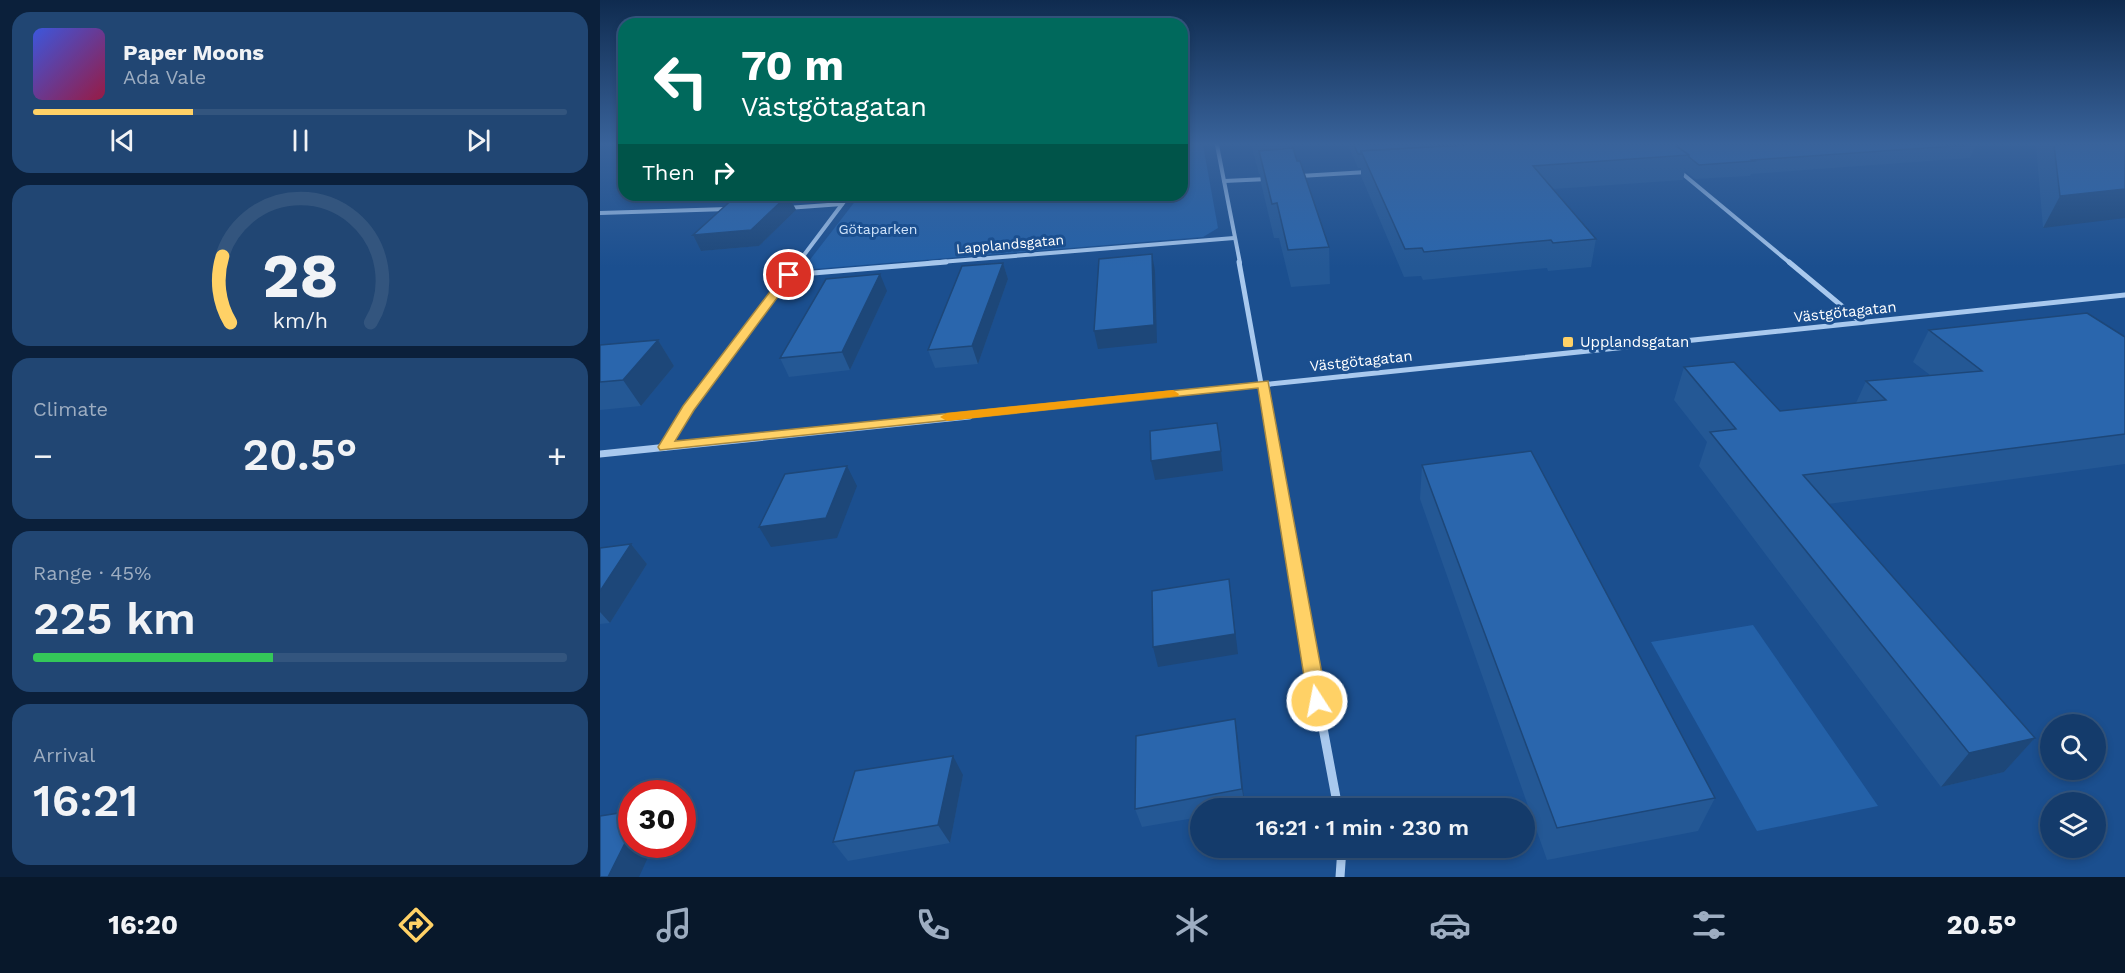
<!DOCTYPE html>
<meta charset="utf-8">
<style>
body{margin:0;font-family:"Work Sans",sans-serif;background:#214673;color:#f1f3f6;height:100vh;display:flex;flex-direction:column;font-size:22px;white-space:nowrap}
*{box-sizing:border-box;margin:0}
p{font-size:20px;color:#9dadc1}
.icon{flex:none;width:33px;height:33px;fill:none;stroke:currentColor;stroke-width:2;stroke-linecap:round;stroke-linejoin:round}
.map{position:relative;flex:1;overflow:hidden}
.details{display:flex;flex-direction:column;gap:12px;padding:12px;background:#0b203b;width:600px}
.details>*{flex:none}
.top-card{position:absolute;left:18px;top:18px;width:570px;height:183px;border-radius:18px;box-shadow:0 3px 9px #0003,0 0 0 2px #33557e;background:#00695c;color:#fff;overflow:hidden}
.controls{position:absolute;left:1440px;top:714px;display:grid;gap:12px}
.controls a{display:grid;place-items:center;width:66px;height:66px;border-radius:50%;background:#143b6b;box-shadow:0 3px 9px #0003,0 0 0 2px #33557e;font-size:30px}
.speed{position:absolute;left:18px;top:780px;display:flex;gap:12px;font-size:30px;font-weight:700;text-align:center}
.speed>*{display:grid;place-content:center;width:78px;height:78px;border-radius:50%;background:#143b6b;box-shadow:0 3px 9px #0003,0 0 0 2px #33557e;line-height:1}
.speed .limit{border:9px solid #d22;background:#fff;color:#111}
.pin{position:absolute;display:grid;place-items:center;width:51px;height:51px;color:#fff;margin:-26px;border:3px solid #fff;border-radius:50%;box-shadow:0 2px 6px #0007}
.me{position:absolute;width:66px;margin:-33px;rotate:349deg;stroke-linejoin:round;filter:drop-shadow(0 0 4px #0008)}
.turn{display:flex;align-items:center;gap:21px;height:126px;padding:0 24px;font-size:27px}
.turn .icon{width:78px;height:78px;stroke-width:2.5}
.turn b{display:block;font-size:42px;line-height:51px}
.then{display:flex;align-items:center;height:57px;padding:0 24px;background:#0003;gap:12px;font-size:22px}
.big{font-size:45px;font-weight:600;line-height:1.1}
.details .widget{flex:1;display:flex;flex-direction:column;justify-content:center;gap:9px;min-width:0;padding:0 21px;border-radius:18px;background:#214673}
.details .dial{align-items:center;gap:0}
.dial svg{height:156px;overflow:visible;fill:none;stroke:#33557e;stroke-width:7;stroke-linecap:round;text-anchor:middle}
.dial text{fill:#f1f3f6;stroke:none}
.song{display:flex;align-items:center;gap:18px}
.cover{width:72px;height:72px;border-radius:9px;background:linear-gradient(135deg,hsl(230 70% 55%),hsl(340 70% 35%))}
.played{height:6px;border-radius:3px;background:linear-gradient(90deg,#ffd166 30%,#33557e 30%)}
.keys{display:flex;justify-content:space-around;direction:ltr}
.heat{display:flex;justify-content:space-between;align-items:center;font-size:33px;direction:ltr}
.charge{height:9px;border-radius:4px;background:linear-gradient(90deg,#34c759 45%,#33557e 0)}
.trip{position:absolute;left:590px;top:798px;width:345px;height:60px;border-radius:30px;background:#143b6b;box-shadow:0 3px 9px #0003,0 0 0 2px #33557e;font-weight:600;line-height:60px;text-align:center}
.dock{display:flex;height:96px;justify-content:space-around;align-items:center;background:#08182b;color:#9dadc1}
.dock .icon{width:42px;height:42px}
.dock .on{color:#ffd166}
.dock b{font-size:27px;color:#f1f3f6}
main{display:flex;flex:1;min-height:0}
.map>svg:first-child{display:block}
.green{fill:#2461a8}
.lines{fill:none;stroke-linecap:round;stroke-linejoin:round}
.minor-far3{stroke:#a9c9ee;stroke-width:4}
.minor-far2{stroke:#a9c9ee;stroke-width:5}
.minor-far1{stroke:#a9c9ee;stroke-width:7}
.minor{stroke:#a9c9ee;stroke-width:9}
.wall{fill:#245895}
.shaded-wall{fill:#1d4779}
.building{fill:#2a66ad;stroke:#1d4779;stroke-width:1.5}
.route{fill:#ffd166;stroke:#a68842;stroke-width:1.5}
.slow{fill:#f59e0b}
.poi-dot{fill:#ffd166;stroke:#1b4f8f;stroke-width:2}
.labels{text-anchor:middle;stroke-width:6;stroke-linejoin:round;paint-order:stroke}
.far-park-label{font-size:14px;fill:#cfe3fa;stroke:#1b4f8f}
.far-street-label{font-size:14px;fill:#fff;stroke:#1b4f8f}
.street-label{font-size:15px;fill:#fff;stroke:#1b4f8f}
.poi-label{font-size:15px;fill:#fff;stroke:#1b4f8f;text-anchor:start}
</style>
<main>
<section class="details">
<div class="widget">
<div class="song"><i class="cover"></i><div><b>Paper Moons</b><p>Ada Vale</p></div></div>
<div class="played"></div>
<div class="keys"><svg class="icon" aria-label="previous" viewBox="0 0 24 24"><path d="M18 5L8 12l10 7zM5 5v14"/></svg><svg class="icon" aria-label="pause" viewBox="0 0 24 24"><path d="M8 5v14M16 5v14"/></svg><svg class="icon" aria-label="next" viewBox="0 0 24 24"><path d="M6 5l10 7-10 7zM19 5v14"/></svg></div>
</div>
<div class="widget dial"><svg viewBox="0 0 100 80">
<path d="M14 69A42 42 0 1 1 86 69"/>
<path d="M14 69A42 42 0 0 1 10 35" stroke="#ffd166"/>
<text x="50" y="56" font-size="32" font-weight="700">28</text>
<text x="50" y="72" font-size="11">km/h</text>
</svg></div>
<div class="widget"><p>Climate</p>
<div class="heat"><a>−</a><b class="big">20.5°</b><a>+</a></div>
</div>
<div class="widget"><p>Range · 45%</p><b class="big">225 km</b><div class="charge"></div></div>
<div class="widget"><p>Arrival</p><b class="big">16:21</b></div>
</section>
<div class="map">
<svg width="1525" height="877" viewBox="0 0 1525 877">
<rect width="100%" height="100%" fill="#1b4f8f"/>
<g class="green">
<path d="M582,145H603L618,228L603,237L202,270L260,195H582Z"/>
<path d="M1153,625L1278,806L1157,831L1051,642Z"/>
</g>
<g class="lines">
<g class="minor-far3">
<path d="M617,145L640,263"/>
<path d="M1078,170L1190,263"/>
<path d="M700,176L767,172"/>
<path d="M624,181L668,179"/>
<path d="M187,208L242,204"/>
<path d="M0,213L128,209"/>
<path d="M198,263L249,195"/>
<path d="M328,263L634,238"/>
</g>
<g class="minor-far2">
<path d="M639,262L667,417"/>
<path d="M1189,262L1261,322"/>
<path d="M189,275L346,262"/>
<path d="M83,417L199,262"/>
<path d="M354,417L1525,295"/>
</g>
<g class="minor-far1">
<path d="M667,416L703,617"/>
<path d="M65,447L84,416"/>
<path d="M0,454L369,416"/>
</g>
<g class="minor">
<path d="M702,616L738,808"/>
<path d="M740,877L742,848"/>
</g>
</g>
<g class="wall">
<path d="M651,145H691V149L697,161L729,247L730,284L691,287L679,238H674L661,183L660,174H659Z"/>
<path d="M748,145H1376L1370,158L1151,174L1150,176L1095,179L1085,171L1083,180L954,189L996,239L991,267L948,271L947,268L823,280L821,276L804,277L761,176V168H758Z"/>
<path d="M1436,145H1525L1443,228Z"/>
<path d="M149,195H211L205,201L192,202L196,210L159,246L101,251L93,235L150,196Z"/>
<path d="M403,263L408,279L378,364L335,368L328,350Z"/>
<path d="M287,291L250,370L189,377L180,358Z"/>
<path d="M1329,330L1525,337V464L1228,504L1435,738L1404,772L1341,787L1099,466L1107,442L1074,400L1084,367L1180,411L1256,403L1266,381L1330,375L1313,362Z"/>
<path d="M58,340L74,366L41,406L0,410V345Z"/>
<path d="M822,465L1115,798L1098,831L947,860L820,499Z"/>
<path d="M31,544L47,564L10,623L0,624V548Z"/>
<path d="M638,739L645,808H600V817L542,827L535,809Z"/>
<path d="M363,775L350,843L248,861L233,842Z"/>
</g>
<g class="shaded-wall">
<path d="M1525,189V218L1443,228L1460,196Z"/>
<path d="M188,195L196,210L159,246L101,251L93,235Z"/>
<path d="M202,195H211L205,201Z"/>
<path d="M552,254L555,271L557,343L498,349L494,331Z"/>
<path d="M403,263L408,279L378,364L372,346Z"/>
<path d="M280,274L287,291L250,370L242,352Z"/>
<path d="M58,340L74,366L41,406L23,380Z"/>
<path d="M621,451L623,471L555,480L551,461Z"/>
<path d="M247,466L257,486L237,538L171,547L159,527Z"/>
<path d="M31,544L47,564L10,623L0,612V591Z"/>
<path d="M629,579L638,654L558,667L553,647Z"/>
<path d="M635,719L638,739L645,808L642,789Z"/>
<path d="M1435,738L1404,772L1341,787L1369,753Z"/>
<path d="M353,756L363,775L350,843L338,825Z"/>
<path d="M32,829V844H54L39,877H8Z"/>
</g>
<g class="building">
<path d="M754,145H865L761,151V154H758Z"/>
<path d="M865,145H1075L1089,155L933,166L996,239L953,243L951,240L824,252L822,248L805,249L761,151Z"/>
<path d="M1075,145H1369L1152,160L1154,161L1099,165L1089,157V155Z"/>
<path d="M1454,145H1525V189L1460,196Z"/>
<path d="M693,148L697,161H700L729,247L688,250L677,203L672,204L659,151Z"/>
<path d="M188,195L151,230L93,235L136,196Z"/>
<path d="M552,254L554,325L494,331L499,259Z"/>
<path d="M403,263L372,346L328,350L362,266Z"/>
<path d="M280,274L242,352L180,358L226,279Z"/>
<path d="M1487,313L1525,337V434L1203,475L1435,738L1369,753L1110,432L1136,429L1084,367L1134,362L1180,411L1286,400L1266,381L1382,371L1329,330Z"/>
<path d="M58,340L23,380L0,382V345Z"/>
<path d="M617,423L621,451L551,461L550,431Z"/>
<path d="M931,451L1115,798L957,828L822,465Z"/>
<path d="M247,466L226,518L159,527L185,474Z"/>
<path d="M31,544L0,591V548Z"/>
<path d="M629,579L635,634L553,647L552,591Z"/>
<path d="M635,719L642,789L535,809L536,736Z"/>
<path d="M353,756L338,825L233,842L255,771Z"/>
<path d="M32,811V829L8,877H0V816Z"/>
</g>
<linearGradient id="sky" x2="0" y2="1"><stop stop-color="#0f2b4f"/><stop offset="0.54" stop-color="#39639b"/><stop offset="1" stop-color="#39639b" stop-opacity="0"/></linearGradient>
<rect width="1525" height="267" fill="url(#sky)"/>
<path class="route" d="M185,272L194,275L94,410L75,441L668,381L727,701L724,707L717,709L710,707L708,701L658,388L60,450L58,447L83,406Z"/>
<path class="slow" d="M573,390L579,394L578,396L347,421L340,417L347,413Z"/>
<rect class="poi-dot" x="962" y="336" width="12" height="12" rx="3"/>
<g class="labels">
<g class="far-park-label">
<text x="278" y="234">Götaparken</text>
</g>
<g class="far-street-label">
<text transform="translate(410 244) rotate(-5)" y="5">Lapplandsgatan</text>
</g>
<g class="street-label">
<text transform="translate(1245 312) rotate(-6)" y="5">Västgötagatan</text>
<text transform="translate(761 361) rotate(-6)" y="5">Västgötagatan</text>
</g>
<g class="poi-label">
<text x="980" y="347">Upplandsgatan</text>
</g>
</g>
</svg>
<div class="controls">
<a><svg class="icon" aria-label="search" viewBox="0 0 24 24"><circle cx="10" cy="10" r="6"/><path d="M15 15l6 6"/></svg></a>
<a><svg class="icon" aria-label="layers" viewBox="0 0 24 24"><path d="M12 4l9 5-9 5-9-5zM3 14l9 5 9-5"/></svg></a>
</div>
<div class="speed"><div class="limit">30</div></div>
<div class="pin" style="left:189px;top:275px;background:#d93025"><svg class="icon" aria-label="arrive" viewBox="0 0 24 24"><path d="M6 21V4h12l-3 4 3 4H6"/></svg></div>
<svg class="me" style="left:717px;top:701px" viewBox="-20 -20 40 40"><circle r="17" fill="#ffd166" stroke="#fff" stroke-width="3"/><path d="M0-11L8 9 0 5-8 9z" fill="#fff"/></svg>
<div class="trip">16:21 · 1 min · 230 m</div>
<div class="top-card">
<div class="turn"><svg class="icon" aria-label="left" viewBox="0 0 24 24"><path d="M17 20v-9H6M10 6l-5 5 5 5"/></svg><div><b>70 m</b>Västgötagatan</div></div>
<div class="then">Then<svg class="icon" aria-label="right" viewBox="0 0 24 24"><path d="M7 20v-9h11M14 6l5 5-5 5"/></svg></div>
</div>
</div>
</main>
<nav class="dock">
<b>16:20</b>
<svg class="icon on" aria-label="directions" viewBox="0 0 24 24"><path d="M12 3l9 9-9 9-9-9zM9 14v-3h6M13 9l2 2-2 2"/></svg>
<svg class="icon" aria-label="music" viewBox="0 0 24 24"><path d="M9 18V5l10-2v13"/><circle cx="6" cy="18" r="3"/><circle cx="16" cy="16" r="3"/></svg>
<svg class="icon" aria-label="phone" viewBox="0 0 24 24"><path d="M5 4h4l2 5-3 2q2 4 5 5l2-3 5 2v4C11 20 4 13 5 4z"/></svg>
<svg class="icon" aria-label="climate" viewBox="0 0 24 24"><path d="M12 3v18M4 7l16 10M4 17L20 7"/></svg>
<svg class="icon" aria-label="car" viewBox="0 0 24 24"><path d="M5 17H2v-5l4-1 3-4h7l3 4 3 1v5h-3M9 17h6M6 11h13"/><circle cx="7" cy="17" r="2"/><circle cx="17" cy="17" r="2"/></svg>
<svg class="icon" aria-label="filters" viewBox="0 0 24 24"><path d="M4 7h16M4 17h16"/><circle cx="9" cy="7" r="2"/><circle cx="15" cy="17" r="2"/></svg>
<b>20.5°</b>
</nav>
